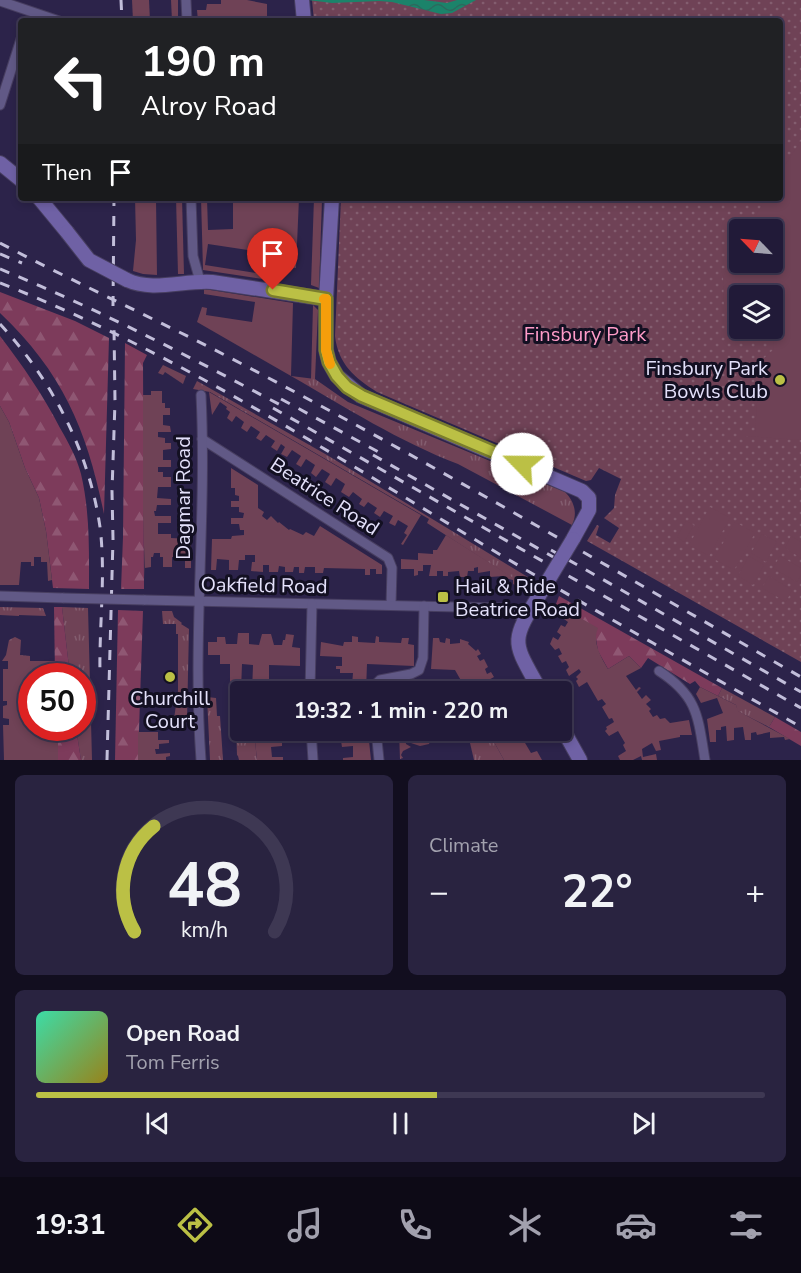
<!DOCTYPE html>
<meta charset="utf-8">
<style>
body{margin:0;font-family:"Nunito Sans",sans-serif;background:#292340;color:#f1f3f6;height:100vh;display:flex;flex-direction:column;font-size:22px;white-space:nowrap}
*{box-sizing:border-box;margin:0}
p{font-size:20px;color:#a2a1ae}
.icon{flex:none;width:33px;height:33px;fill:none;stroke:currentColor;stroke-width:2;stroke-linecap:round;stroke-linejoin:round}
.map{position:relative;height:760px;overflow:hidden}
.panel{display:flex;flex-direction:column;gap:15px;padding:15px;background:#120e1f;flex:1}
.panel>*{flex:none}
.banner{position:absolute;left:18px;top:18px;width:765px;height:183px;border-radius:6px;box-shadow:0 3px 9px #0003,0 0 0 2px #3e3853;background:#202124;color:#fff;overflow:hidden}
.needle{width:39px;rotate:295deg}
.fabs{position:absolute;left:729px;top:219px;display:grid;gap:12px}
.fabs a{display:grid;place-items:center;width:54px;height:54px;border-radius:6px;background:#211a38;box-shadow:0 3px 9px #0003,0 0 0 2px #3e3853;font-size:30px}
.speed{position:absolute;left:18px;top:663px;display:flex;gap:12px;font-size:30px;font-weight:700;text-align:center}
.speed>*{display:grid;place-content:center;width:78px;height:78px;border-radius:50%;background:#211a38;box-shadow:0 3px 9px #0003,0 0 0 2px #3e3853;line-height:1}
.speed .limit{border:9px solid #d22;background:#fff;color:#111}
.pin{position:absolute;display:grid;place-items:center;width:51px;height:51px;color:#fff;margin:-62px -26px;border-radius:50% 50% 50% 0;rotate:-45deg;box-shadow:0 0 6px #0007}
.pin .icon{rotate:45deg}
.me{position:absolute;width:66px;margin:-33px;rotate:293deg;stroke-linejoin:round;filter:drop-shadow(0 0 4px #0008)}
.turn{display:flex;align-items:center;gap:21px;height:126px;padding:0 24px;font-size:27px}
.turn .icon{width:78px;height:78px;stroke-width:2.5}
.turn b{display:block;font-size:42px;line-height:51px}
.then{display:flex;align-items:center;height:57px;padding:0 24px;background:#0003;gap:12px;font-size:22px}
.big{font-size:45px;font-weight:700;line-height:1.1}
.panel .widget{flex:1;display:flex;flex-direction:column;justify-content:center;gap:9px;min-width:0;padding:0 21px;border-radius:9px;background:#292340}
.panel .dial{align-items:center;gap:0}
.dial svg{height:156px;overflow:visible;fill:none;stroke:#3e3853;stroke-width:7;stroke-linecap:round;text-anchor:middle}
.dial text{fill:#f1f3f6;stroke:none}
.song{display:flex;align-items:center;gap:18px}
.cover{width:72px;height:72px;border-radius:9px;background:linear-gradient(135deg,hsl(160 70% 55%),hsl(50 70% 35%))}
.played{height:6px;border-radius:3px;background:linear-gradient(90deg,#bbc045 55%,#3e3853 55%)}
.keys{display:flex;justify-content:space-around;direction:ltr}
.heat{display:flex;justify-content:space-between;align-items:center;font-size:33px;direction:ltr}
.panel .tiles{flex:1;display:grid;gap:15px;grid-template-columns:1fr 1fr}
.widget:last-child{grid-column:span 2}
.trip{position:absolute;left:230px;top:681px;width:342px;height:60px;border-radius:6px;background:#211a38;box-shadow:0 3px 9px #0003,0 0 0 2px #3e3853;font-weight:700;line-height:60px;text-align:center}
.tabs{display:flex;height:96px;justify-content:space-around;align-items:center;background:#0d0a16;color:#a2a1ae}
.tabs .icon{width:42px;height:42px}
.tabs .active{color:#bbc045}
.tabs b{font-size:27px;color:#f1f3f6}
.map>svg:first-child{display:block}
.grass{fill:url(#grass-tufts)}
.forest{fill:url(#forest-firs)}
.park{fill:url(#park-dots);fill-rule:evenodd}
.garden{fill:#6f4256}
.water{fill:url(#water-waves)}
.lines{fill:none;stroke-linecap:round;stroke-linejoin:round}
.street-casing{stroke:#473e60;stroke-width:11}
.secondary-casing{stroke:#473e60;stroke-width:16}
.street{stroke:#615986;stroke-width:9}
.secondary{stroke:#6f61a5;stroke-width:14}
.rail{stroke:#c2beda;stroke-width:3;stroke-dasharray:10 10;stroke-linecap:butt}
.street-bridge-casing{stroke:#473e60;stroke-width:11;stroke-linecap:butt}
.secondary-bridge-casing{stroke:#473e60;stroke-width:16;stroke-linecap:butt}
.street-bridge{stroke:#615986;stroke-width:9}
.secondary-bridge{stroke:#6f61a5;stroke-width:14}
.route-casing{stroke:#7a7d2d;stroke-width:15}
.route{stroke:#bbc045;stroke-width:10}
.slow{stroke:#f59e0b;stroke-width:10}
.poi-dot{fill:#bbc045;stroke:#131022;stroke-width:2}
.labels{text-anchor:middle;stroke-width:6;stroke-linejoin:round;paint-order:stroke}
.park-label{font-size:20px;fill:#ff9cc9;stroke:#131022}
.poi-label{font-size:20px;fill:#e4e1fb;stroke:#131022;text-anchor:end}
.street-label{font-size:20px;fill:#e4e1fb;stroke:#131022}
</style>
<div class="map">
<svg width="801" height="760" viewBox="0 0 801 760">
<defs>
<pattern id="grass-tufts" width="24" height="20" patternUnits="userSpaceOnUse" patternTransform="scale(1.5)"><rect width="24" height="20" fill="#6f4256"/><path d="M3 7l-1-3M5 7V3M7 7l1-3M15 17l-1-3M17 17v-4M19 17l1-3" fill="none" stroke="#835d6f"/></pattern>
<pattern id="forest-firs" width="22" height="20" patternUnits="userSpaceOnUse" patternTransform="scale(1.5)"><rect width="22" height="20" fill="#7d3b5b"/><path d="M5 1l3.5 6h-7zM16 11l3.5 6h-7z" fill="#8f5773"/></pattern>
<pattern id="park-dots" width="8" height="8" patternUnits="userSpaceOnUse" patternTransform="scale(1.5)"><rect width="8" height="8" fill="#6f4256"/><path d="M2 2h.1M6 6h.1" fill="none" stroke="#835d6f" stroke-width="1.8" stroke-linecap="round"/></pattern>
<pattern id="water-waves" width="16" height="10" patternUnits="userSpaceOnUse" patternTransform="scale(1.5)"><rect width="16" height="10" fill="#1b836a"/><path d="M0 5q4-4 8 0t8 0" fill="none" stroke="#2b6a5e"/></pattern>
</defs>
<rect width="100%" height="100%" fill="#2c234a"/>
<g class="grass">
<path d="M163,365L186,376L183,384L165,372L163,375L158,373Z"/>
<path d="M291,376L315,379L348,402L565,492C574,501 578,513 572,525L458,464C400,442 345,407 291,376Z"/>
<path d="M197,381L327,455L536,582L528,588L427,523L429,519L210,392L193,389Z"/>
<path d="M0,607L43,608L46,616L19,615V616L0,615Z"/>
<path d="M62,607L88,608L92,760H81L76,728H82V676H70Z"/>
<path d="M162,611H172L174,617L182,623L181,624L189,629L187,719H174L178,691V634H176V624H163Z"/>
<path d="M15,637L21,640L20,655L30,656V661H2L6,655L9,640Z"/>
<path d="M722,688L775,717L769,727L737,711L736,705L718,696Z"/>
<path d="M207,697L216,698L217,716H220L223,760H210Z"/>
<path d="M231,697H234L235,705H240V730L254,731L257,760H239L238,756L237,755L236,726Z"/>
<path d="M399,731H404L406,744L411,747L403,751L401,755L403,758L400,759Z"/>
<path d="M441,731V730L473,731L469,737L433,743Z"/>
<path d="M476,731H488L504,760H474L470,743Z"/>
</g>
<g class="forest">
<path d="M0,292L75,321L109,338L104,514C87,430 63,373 0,313Z"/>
<path d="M0,336C23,366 43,395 60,428C68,442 77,458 81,474C90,512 89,550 89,589L53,588L46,531L39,498L25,468L9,422L0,406Z"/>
<path d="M125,343L147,355L143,363L144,589H121L123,537Z"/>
<path d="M559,596L722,688L718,696L700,687L695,681L690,684L648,658L641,668L629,656L608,669L598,651L595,633L556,604Z"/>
<path d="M54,607H62L70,676H55Z"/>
<path d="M118,610L143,611L138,760H115Z"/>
<path d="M775,717L801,732V746L769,727Z"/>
<path d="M58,728H76L81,760H58Z"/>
</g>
<g class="park">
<path d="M312,0H801V662L587,541L597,525L599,526L596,535L610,543L619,528L604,518L614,508L615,495L621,479L599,468L591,480L586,481L377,392C355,378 338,364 335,336L341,198H780V21H314ZM740,230H772V262H740ZM740,296H772V328H740Z"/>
<path d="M406,731H434L429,744L420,746L411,743Z"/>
</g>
<g class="garden">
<path d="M132,0H149L150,21H133Z"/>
<path d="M171,0H178V21H172Z"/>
<path d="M221,0H247L267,4V21H198L197,10H206L207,4H221Z"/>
<path d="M801,141V440L745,436V432H755L760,359H763L773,350L775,323L773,320L772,296H740L739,311L728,320L724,304L723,277L739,246L740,262H772V230L748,229L766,198H780V172Z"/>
<path d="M135,198H156L157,275L143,274L133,271L136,240Z"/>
<path d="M176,198H182L184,274H178Z"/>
<path d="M201,198H207L208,230L233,229V198H299L296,268L266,264L267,253L208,244L205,265L263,274V279L203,270Z"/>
<path d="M314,198H322V200L319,288L311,285Z"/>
<path d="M204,289L293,303L291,376L197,322L202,307L207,308L206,315L252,322L255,302L204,294Z"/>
<path d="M313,305L318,310L315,379H311Z"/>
<path d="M151,391H162V403H165V408H170V415H163V425L170,426L171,432H158V437L165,438V443H171V449L163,450V460H171V467H158V472H163V477H171V487H158L157,498L171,499V505H157L156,511H154L155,516H171V523H158V534H171V538L191,539V568H185V558L172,557V567H163V557H160V553H154L153,557H151V567L145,568V580L143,511V395H151Z"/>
<path d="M209,392L421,515L403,545L401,544L407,535L404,533L408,526L398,520L395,526L389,523L393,516L384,511L380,517L374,513L377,508L368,502L364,507L359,504L362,499L353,492L349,497L341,492L345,484L336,478L331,486L325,482L330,474L322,469L316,477L311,473L315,465L306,459L301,467L296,464L301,456L292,450L287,457L281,454L285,447L281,444L277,451L271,447L275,441L266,435L261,441L256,438L260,432L251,426L247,432L241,428L244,422L236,416L232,422L227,418L230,412L226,409L227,407L220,402L212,415Z"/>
<path d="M0,406L9,422L25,468L39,498L46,531L52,580L48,581L47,562H41V557H34V566H31V562H21L19,585H0Z"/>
<path d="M231,468L258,485V508L264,512L262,516L267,520L271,516L278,523L279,522L289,530L290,529L303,535L306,532L314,536L320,526L382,565V574H376V569H370V575H365V569L324,568L323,573H315V567H305L304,573H299V567H294L293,572H285V567L279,566L278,572H269V565H263V572L251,571L252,562H255V555H245V560H239L238,570H229V560L217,559L216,570H211L212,539H231L232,536L244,535V530H240L239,524H231V518H243L244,513L239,512V507H231V501H239V496L235,495V488H231Z"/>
<path d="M710,507L730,518L709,556L689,545Z"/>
<path d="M686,521L694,525L684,542L677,537Z"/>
<path d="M735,522L755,533L734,570L714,559Z"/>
<path d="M762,534L777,542L766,562L751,553Z"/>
<path d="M446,535L515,579V585L513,584V580L505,578L504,576L490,577V571L478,573V567L474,568V571H468L467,577H460L459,571L448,572V576H443V571H437V576H429L431,565H423V571H418V575L414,576V569H401V559L418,560V553L433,554V550H437Z"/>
<path d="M791,536L801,542V558L785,548Z"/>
<path d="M749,556L764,565L753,585L738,576Z"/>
<path d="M780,556L801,568V575L797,582L773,568Z"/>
<path d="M769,576L792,590L786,602L762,588Z"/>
<path d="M556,604L598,628C592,642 601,657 608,669L629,656L641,668L626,676L636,690L639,687L641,688L637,692L642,699L646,695L651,700L646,704L651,709L649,711L653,717L657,715L660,719L665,718L670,723L689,720L692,735H680V737L659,741L661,750L656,751L652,743L642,749L643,757L656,754L657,760H642L641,756L633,760H620L618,756L626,751L623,745L625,743L618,731L609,736L605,731L607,729L606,727L614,722L612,718L609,719L602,707L606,704L602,699L598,701L587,682L579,687L576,681L578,679L576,677L581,672L579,669L569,676L566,670L569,667L566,661L562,663L558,656L562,654L559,648L555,650L550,644L553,637L558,640L561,635L557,632L561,625L565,627L568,622L564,619L566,614L554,607Z"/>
<path d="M238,633H249V644L259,645L262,634H271L274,645H282L283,640H285L286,634L294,635L292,647L300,648V666L269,665V684L280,685V688H271L270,691L252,692L253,665L242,664L241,691L230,693V664H220V655H208V642H217V637H225L226,644H237Z"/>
<path d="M352,636L358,637V642L375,643L376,636L379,637V642L401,643L402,638H409L408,644L414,645V666L367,664L366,691H348V688L339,687V685H352L353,673H340V669H336V666H342V657L320,656L321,642L343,646L344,642H352Z"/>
<path d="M433,638H439L440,642L445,643L446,638L450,639V644L460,643V639L469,642L468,644L476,651L478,649L481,654L477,656L480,661L484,659L488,667L485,669L487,674L491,672L494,677L483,683L486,689L498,683L503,691H467L455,670L431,669Z"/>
<path d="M8,661H55V676H32V728H58V760H4L3,725H9V719L3,718V706L7,705V701H3V669H8Z"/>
<path d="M700,687L736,705L738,711L790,739L785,740L784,737L770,738V732L757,735L756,732L751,733V740H745L743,727L734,728V740L727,741L726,726L721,727V730H716V742H710L707,719L723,713L717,698L701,703L696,694Z"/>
<path d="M254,731H268L271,740L282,739V746L271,747L272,757H283V760H257Z"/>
<path d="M351,731H368L371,760H343V758L353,757V746L342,747L341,741L352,740Z"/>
<path d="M488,731H518L531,753L537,751L542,760H504Z"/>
<path d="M138,732H158V740H169V743L159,744V749H155L156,754L170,753V756L166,757V760H138Z"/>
</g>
<path class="water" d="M308,0H424L447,3L457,0H476L452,13L441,14L392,2L379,1L332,3Z"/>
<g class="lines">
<defs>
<g id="street">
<path d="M186,0L187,21"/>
<path d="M0,1L59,21"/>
<path d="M0,105L21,39"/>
<path d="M191,198L193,256L200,281"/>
<path d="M202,439L388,558L392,568L391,605"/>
<path d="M0,596L63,598"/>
<path d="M144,600L503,608L511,610L524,619"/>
<path d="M659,671C698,696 698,717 705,760"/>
<path d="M310,692L312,604"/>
<path d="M373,692L377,683L380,680L411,674L419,670L423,658L424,606"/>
<path d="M311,730L313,760"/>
<path d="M376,730L379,760"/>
<path d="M201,760C192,639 207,516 201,395"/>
</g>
<g id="secondary">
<path d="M302,0L304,21"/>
<path d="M0,163L21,180"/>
<path d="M39,198L67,232"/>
<path d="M332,198L326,299V350L329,362L337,376L361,396L582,491L589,498V510L573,539"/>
<path d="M127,280C153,292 184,280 212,282L326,299"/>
<path d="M540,594C509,644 513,641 541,692"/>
<path d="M561,726L580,760"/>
</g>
</defs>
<use href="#street" class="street-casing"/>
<use href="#secondary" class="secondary-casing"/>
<use href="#street" class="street"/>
<use href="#secondary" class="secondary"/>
<g class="rail">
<path d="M121,0L122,21"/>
<path d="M0,243C80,285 162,322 242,364C431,463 616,571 801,677"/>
<path d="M0,254L22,263"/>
<path d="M0,269C98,309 192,358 286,408"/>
<path d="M0,283C161,346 306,438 454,527C568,596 685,661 801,727"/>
<path d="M113,306L114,198"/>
<path d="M0,324C52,380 89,451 100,527C106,575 99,625 100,673"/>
<path d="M281,399L384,455"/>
<path d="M273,408L801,708"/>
<path d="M373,455L555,558"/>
<path d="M551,550L801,692"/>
<path d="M107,760L113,539L112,491L115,402L114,327"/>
</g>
<defs>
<path id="street-bridge" d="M63,598L144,600"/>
<g id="secondary-bridge">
<path d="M67,232L89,260L127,280"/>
<path d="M540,594L573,539"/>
</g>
</defs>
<use href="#street-bridge" class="street-bridge-casing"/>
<use href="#secondary-bridge" class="secondary-bridge-casing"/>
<use href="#street-bridge" class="street-bridge"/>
<use href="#secondary-bridge" class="secondary-bridge"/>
</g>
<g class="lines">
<defs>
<path id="route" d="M273,290L326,299V350L329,362L337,376L347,387L362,396L522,464"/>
</defs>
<use href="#route" class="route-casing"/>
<use href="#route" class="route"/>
<path class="slow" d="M324,299H326V350L330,364"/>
</g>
<g class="poi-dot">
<circle cx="780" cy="380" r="6"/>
<rect x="437" y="591" width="12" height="12" rx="3"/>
<circle cx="170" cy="677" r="6"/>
</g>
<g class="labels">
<g class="park-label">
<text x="585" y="341">Finsbury Park</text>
</g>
<g class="poi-label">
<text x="768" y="375">Finsbury Park<tspan x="768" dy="23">Bowls Club</tspan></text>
<text x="455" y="593" text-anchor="start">Hail &amp; Ride<tspan x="455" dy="23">Beatrice Road</tspan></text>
<text x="170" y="705" text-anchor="middle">Churchill<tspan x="170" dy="23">Court</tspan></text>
</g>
<g class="street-label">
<text transform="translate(325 496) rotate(33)" y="7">Beatrice Road</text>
<text transform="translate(183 498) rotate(-90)" y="7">Dagmar Road</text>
<text transform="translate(264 585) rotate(1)" y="7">Oakfield Road</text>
</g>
</g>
</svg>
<div class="fabs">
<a><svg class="needle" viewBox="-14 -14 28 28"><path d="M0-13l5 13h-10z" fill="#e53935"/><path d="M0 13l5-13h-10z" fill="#a2a1ae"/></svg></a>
<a><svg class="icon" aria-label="layers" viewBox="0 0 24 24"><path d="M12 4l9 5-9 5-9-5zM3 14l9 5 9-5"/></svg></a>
</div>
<div class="speed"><div class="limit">50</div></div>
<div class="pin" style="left:273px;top:290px;background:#d93025"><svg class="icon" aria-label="arrive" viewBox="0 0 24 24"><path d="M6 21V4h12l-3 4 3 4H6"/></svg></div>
<svg class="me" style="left:522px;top:464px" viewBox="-20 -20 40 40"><circle r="19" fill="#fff"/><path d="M0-13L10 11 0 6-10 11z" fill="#bbc045"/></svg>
<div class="trip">19:32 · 1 min · 220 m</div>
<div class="banner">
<div class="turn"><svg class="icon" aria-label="left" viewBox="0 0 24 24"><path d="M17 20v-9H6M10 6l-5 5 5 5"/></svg><div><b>190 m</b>Alroy Road</div></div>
<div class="then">Then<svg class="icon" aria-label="arrive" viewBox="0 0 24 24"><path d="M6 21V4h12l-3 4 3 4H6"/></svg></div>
</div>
</div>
<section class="panel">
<div class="tiles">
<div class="widget dial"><svg viewBox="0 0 100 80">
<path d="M14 69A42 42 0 1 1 86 69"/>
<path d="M14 69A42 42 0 0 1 24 15" stroke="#bbc045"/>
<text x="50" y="56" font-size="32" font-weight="700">48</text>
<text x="50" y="72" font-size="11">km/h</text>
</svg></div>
<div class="widget"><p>Climate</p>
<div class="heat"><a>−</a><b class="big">22°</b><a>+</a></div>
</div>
<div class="widget">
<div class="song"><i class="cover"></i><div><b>Open Road</b><p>Tom Ferris</p></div></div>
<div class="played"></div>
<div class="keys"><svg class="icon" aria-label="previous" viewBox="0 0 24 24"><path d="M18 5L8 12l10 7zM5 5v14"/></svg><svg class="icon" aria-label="pause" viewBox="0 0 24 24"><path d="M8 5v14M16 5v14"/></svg><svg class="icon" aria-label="next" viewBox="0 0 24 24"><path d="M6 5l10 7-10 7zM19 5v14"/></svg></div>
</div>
</div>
</section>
<nav class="tabs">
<b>19:31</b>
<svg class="icon active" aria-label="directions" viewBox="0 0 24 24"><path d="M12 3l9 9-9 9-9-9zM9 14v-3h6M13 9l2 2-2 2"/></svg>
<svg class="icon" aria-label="music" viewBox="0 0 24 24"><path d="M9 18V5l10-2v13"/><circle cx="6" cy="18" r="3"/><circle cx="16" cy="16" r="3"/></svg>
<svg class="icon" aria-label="phone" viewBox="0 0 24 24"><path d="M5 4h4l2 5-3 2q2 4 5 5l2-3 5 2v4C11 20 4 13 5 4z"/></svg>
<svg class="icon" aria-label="climate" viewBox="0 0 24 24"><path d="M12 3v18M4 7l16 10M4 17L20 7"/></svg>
<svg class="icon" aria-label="car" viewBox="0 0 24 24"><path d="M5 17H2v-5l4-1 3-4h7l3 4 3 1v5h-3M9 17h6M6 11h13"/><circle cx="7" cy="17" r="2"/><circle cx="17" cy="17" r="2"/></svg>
<svg class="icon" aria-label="filters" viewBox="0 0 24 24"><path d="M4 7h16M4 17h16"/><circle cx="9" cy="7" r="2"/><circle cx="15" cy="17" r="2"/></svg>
</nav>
